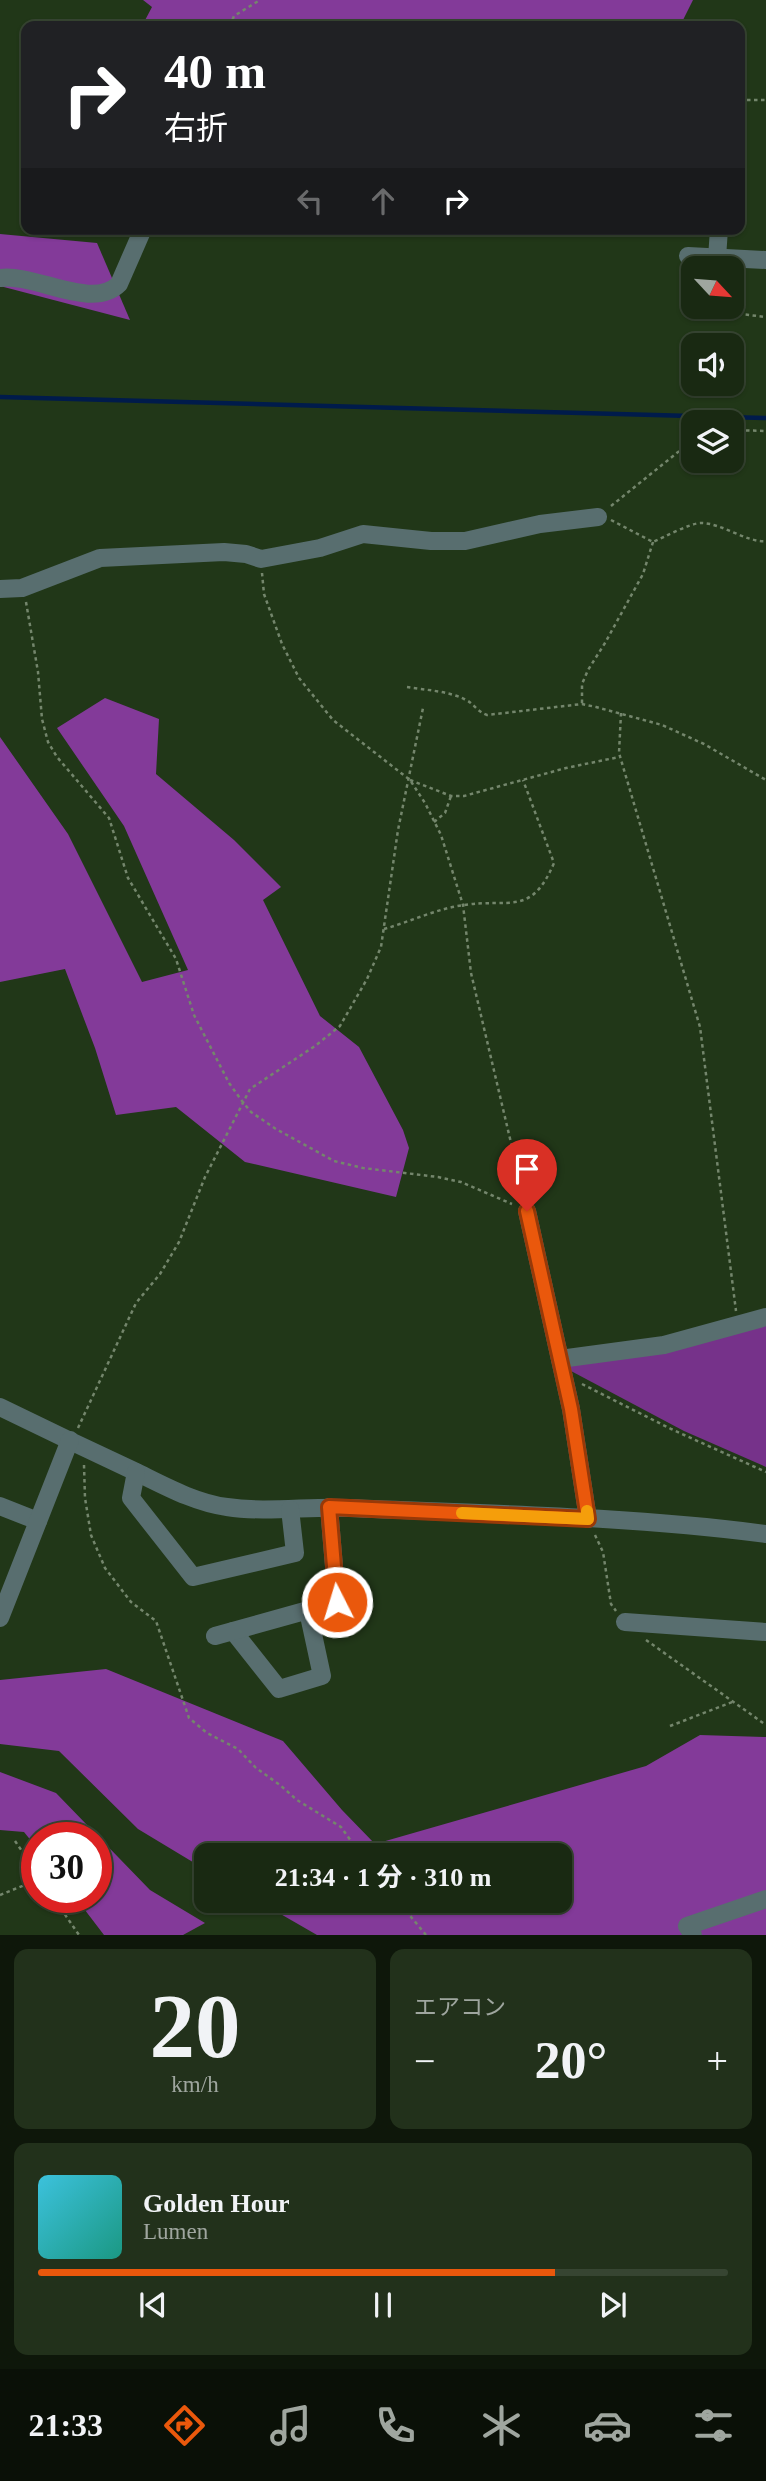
<!DOCTYPE html>
<html lang="ja">
<meta charset="utf-8">
<style>
body{margin:0;font-family:"Times New Roman","Noto Sans JP",serif;background:#22311b;color:#f1f3f6;height:100vh;display:flex;flex-direction:column;font-size:26px;white-space:nowrap}
*{box-sizing:border-box;margin:0}
p{font-size:23px;color:#9fa69f}
.icon{flex:none;width:38px;height:38px;fill:none;stroke:currentColor;stroke-width:2;stroke-linecap:round;stroke-linejoin:round}
.map{position:relative;height:1935px;overflow:hidden}
.sheet{display:flex;flex-direction:column;gap:14px;padding:14px;background:#0e170a;flex:1}
.sheet>*{flex:none}
.guide{position:absolute;left:21px;top:21px;width:724px;height:214px;border-radius:14px;box-shadow:0 2px 5px #0004,0 0 0 2px #374532;background:#202124;color:#fff;overflow:hidden}
.needle{width:46px;rotate:116deg}
.buttons{position:absolute;left:681px;top:256px;display:grid;gap:14px}
.buttons a{display:grid;place-items:center;width:63px;height:63px;border-radius:14px;background:#192912;box-shadow:0 2px 5px #0004,0 0 0 2px #374532;font-size:35px}
.speed{position:absolute;left:21px;top:1822px;display:flex;gap:14px;font-size:35px;font-weight:700;text-align:center}
.speed>*{display:grid;place-content:center;width:91px;height:91px;border-radius:50%;background:#192912;box-shadow:0 2px 5px #0004,0 0 0 2px #374532;line-height:1}
.speed .limit{border:10px solid #d22;background:#fff;color:#111}
.pin{position:absolute;display:grid;place-items:center;width:60px;height:60px;color:#fff;margin:-72px -30px;border-radius:50% 50% 50% 0;rotate:-45deg;box-shadow:0 0 7px #0007}
.pin .icon{rotate:45deg}
.me{position:absolute;width:77px;margin:-38px;rotate:355deg;stroke-linejoin:round;filter:drop-shadow(0 0 5px #0008)}
.turn{display:flex;align-items:center;gap:24px;height:147px;padding:0 28px;font-size:32px}
.turn .icon{width:91px;height:91px;stroke-width:2.5}
.turn b{display:block;font-size:49px;line-height:60px}
.lanes{display:flex;align-items:center;height:66px;padding:0 28px;background:#0003;justify-content:center;gap:35px;direction:ltr}
.lanes .off{opacity:.35}
.big{font-size:52px;font-weight:700;line-height:1.1}
.sheet .widget{flex:1;display:flex;flex-direction:column;justify-content:center;gap:10px;min-width:0;padding:0 24px;border-radius:14px;background:#22311b}
.sheet .dial{align-items:center;gap:0}
.dial b{font-size:91px;line-height:1}
.song{display:flex;align-items:center;gap:21px}
.cover{width:84px;height:84px;border-radius:10px;background:linear-gradient(135deg,hsl(190 70% 55%),hsl(170 70% 35%))}
.played{height:7px;border-radius:4px;background:linear-gradient(90deg,#ea580c 75%,#374532 75%)}
.keys{display:flex;justify-content:space-around;direction:ltr}
.heat{display:flex;justify-content:space-between;align-items:center;font-size:38px;direction:ltr}
.sheet .tiles{flex:1;display:grid;gap:14px;grid-template-columns:1fr 1fr}
.widget:last-child{grid-column:span 2}
.trip{position:absolute;left:194px;top:1843px;width:378px;height:70px;border-radius:14px;background:#192912;box-shadow:0 2px 5px #0004,0 0 0 2px #374532;font-weight:700;line-height:70px;text-align:center}
.tab-bar{display:flex;height:112px;justify-content:space-around;align-items:center;background:#0a1007;color:#9fa69f}
.tab-bar .icon{width:49px;height:49px}
.tab-bar .selected{color:#ea580c}
.tab-bar b{font-size:32px;color:#f1f3f6}
.map>svg:first-child{display:block}
.green{fill:#76328a}
.forest{fill:#833a99}
.lines{fill:none;stroke-linecap:round;stroke-linejoin:round}
.stream{stroke:#001b4b;stroke-width:4.5}
.path{stroke:#74866c;stroke-width:2.5;stroke-dasharray:3.5 3.5;stroke-linecap:butt}
.minor{stroke:#586e6f;stroke-width:18}
.route-casing{stroke:#983908;stroke-width:18}
.route{stroke:#ea580c;stroke-width:12}
.slow{stroke:#f59e0b;stroke-width:12}
</style>
<div class="map">
<svg width="766" height="1935" viewBox="0 0 766 1935">
<rect width="100%" height="100%" fill="#213718"/>
<path class="green" d="M766,1318V1467L684,1431L571,1371L570,1359Z"/>
<g class="forest">
<path d="M143,0H693L680,26H142L152,7Z"/>
<path d="M0,234L97,243L130,320L0,286Z"/>
<path d="M105,698L159,719L156,774L234,840L281,887L263,900L320,1016L359,1047L403,1130L409,1148L396,1197L245,1162L176,1107L116,1115L95,1048L65,969L0,982V737L68,834L142,982L188,970L124,826L57,728Z"/>
<path d="M106,1669L283,1741L342,1810L375,1844L646,1766L700,1735L766,1737V1935H317L258,1901L560,1900V1855H206V1870L138,1829L59,1751L0,1744V1680Z"/>
<path d="M0,1772L56,1793L150,1890L205,1923L183,1935H104L75,1897H96V1838H37V1848L24,1832L0,1830Z"/>
</g>
<g class="lines">
<path class="stream" d="M0,397L766,418"/>
<g class="path">
<path d="M230,26L234,16L260,0"/>
<path d="M740,100H766"/>
<path d="M690,308L766,317"/>
<path d="M732,430L766,431"/>
<path d="M611,506L693,440"/>
<path d="M611,520L653,542C665,537 690,523 701,523C722,523 747,543 766,541"/>
<path d="M262,573L264,594L282,644L299,678L333,720L410,780L425,803L441,835L463,905L471,973L524,1198"/>
<path d="M26,602L38,672L42,719L48,742L57,757L109,818L128,878L176,959L194,1015L229,1083L242,1101L251,1112L276,1129L334,1161L363,1168L438,1177L461,1182L512,1204"/>
<path d="M407,687C425,690 448,691 464,699C474,703 476,711 487,715L582,704L596,707L662,725L704,744L766,780"/>
<path d="M582,703V684L588,670L605,643L643,574L653,542"/>
<path d="M621,713L619,753L700,1027L736,1311"/>
<path d="M410,780L451,796H464L566,768L619,757"/>
<path d="M434,822L445,813L451,796"/>
<path d="M384,929C409,922 439,908 464,905C510,898 531,917 554,863L523,780"/>
<path d="M582,1384L671,1429L766,1472"/>
<path d="M78,1428L136,1303L160,1274L179,1242L205,1177L250,1089L315,1046L340,1026L367,979L381,947L398,830L423,708"/>
<path d="M84,1465L85,1498L91,1535L105,1568L131,1602L156,1621L189,1718L207,1733L238,1749L256,1768L280,1785L297,1800L341,1827L361,1855"/>
<path d="M595,1535L603,1552L611,1604L616,1611"/>
<path d="M646,1640L766,1725"/>
<path d="M670,1726L735,1701"/>
<path d="M15,1841L37,1873"/>
<path d="M0,1895L37,1880"/>
<path d="M53,1897L79,1935"/>
<path d="M397,1900L426,1935"/>
</g>
<g class="minor">
<path d="M688,256L766,260"/>
<path d="M717,258L719,229"/>
<path d="M0,278C35,273 92,311 119,284L143,229"/>
<path d="M0,589L22,588L100,558L224,552L246,554L261,559L320,548L363,534L431,541H465L540,524L598,517"/>
<path d="M527,1211L571,1409L588,1519"/>
<path d="M560,1359L664,1345L766,1317"/>
<path d="M0,1407C45,1429 89,1450 134,1471C163,1485 195,1503 227,1507C267,1513 309,1506 349,1508C488,1514 628,1516 766,1534"/>
<path d="M136,1472L131,1498L193,1577L295,1553L290,1509"/>
<path d="M0,1506L38,1521"/>
<path d="M0,1618L70,1440"/>
<path d="M625,1622L766,1632"/>
<path d="M233,1631L279,1689L322,1676L308,1611"/>
<path d="M215,1636L337,1602L329,1507"/>
<path d="M693,1935L687,1926L766,1899"/>
</g>
</g>
<g class="lines">
<defs>
<path id="route" d="M337,1602L329,1507L588,1519L571,1409L527,1211"/>
</defs>
<use href="#route" class="route-casing"/>
<use href="#route" class="route"/>
<path class="slow" d="M462,1513L588,1519L587,1511"/>
</g>
</svg>
<div class="buttons">
<a><svg class="needle" viewBox="-14 -14 28 28"><path d="M0-13l5 13h-10z" fill="#e53935"/><path d="M0 13l5-13h-10z" fill="#9fa69f"/></svg></a>
<a><svg class="icon" aria-label="sound" viewBox="0 0 24 24"><path d="M4 9h4l5-4v14l-5-4H4zM17 9q2 3 0 6"/></svg></a>
<a><svg class="icon" aria-label="layers" viewBox="0 0 24 24"><path d="M12 4l9 5-9 5-9-5zM3 14l9 5 9-5"/></svg></a>
</div>
<div class="speed"><div class="limit">30</div></div>
<div class="pin" style="left:527px;top:1211px;background:#d93025"><svg class="icon" aria-label="arrive" viewBox="0 0 24 24"><path d="M6 21V4h12l-3 4 3 4H6"/></svg></div>
<svg class="me" style="left:337px;top:1602px" viewBox="-20 -20 40 40"><circle r="17" fill="#ea580c" stroke="#fff" stroke-width="3"/><path d="M0-11L8 9 0 5-8 9z" fill="#fff"/></svg>
<div class="trip">21:34 · 1 分 · 310 m</div>
<div class="guide">
<div class="turn"><svg class="icon" aria-label="right" viewBox="0 0 24 24"><path d="M7 20v-9h11M14 6l5 5-5 5"/></svg><div><b>40 m</b>右折</div></div>
<div class="lanes"><svg class="icon off" aria-label="left" viewBox="0 0 24 24"><path d="M17 20v-9H6M10 6l-5 5 5 5"/></svg><svg class="icon off" aria-label="ahead" viewBox="0 0 24 24"><path d="M12 20V5M6 11l6-6 6 6"/></svg><svg class="icon" aria-label="right" viewBox="0 0 24 24"><path d="M7 20v-9h11M14 6l5 5-5 5"/></svg></div>
</div>
</div>
<section class="sheet">
<div class="tiles">
<div class="widget dial"><b>20</b><p>km/h</p></div>
<div class="widget"><p>エアコン</p>
<div class="heat"><a>−</a><b class="big">20°</b><a>+</a></div>
</div>
<div class="widget">
<div class="song"><i class="cover"></i><div><b>Golden Hour</b><p>Lumen</p></div></div>
<div class="played"></div>
<div class="keys"><svg class="icon" aria-label="previous" viewBox="0 0 24 24"><path d="M18 5L8 12l10 7zM5 5v14"/></svg><svg class="icon" aria-label="pause" viewBox="0 0 24 24"><path d="M8 5v14M16 5v14"/></svg><svg class="icon" aria-label="next" viewBox="0 0 24 24"><path d="M6 5l10 7-10 7zM19 5v14"/></svg></div>
</div>
</div>
</section>
<nav class="tab-bar">
<b>21:33</b>
<svg class="icon selected" aria-label="directions" viewBox="0 0 24 24"><path d="M12 3l9 9-9 9-9-9zM9 14v-3h6M13 9l2 2-2 2"/></svg>
<svg class="icon" aria-label="music" viewBox="0 0 24 24"><path d="M9 18V5l10-2v13"/><circle cx="6" cy="18" r="3"/><circle cx="16" cy="16" r="3"/></svg>
<svg class="icon" aria-label="phone" viewBox="0 0 24 24"><path d="M5 4h4l2 5-3 2q2 4 5 5l2-3 5 2v4C11 20 4 13 5 4z"/></svg>
<svg class="icon" aria-label="climate" viewBox="0 0 24 24"><path d="M12 3v18M4 7l16 10M4 17L20 7"/></svg>
<svg class="icon" aria-label="car" viewBox="0 0 24 24"><path d="M5 17H2v-5l4-1 3-4h7l3 4 3 1v5h-3M9 17h6M6 11h13"/><circle cx="7" cy="17" r="2"/><circle cx="17" cy="17" r="2"/></svg>
<svg class="icon" aria-label="filters" viewBox="0 0 24 24"><path d="M4 7h16M4 17h16"/><circle cx="9" cy="7" r="2"/><circle cx="15" cy="17" r="2"/></svg>
</nav>
